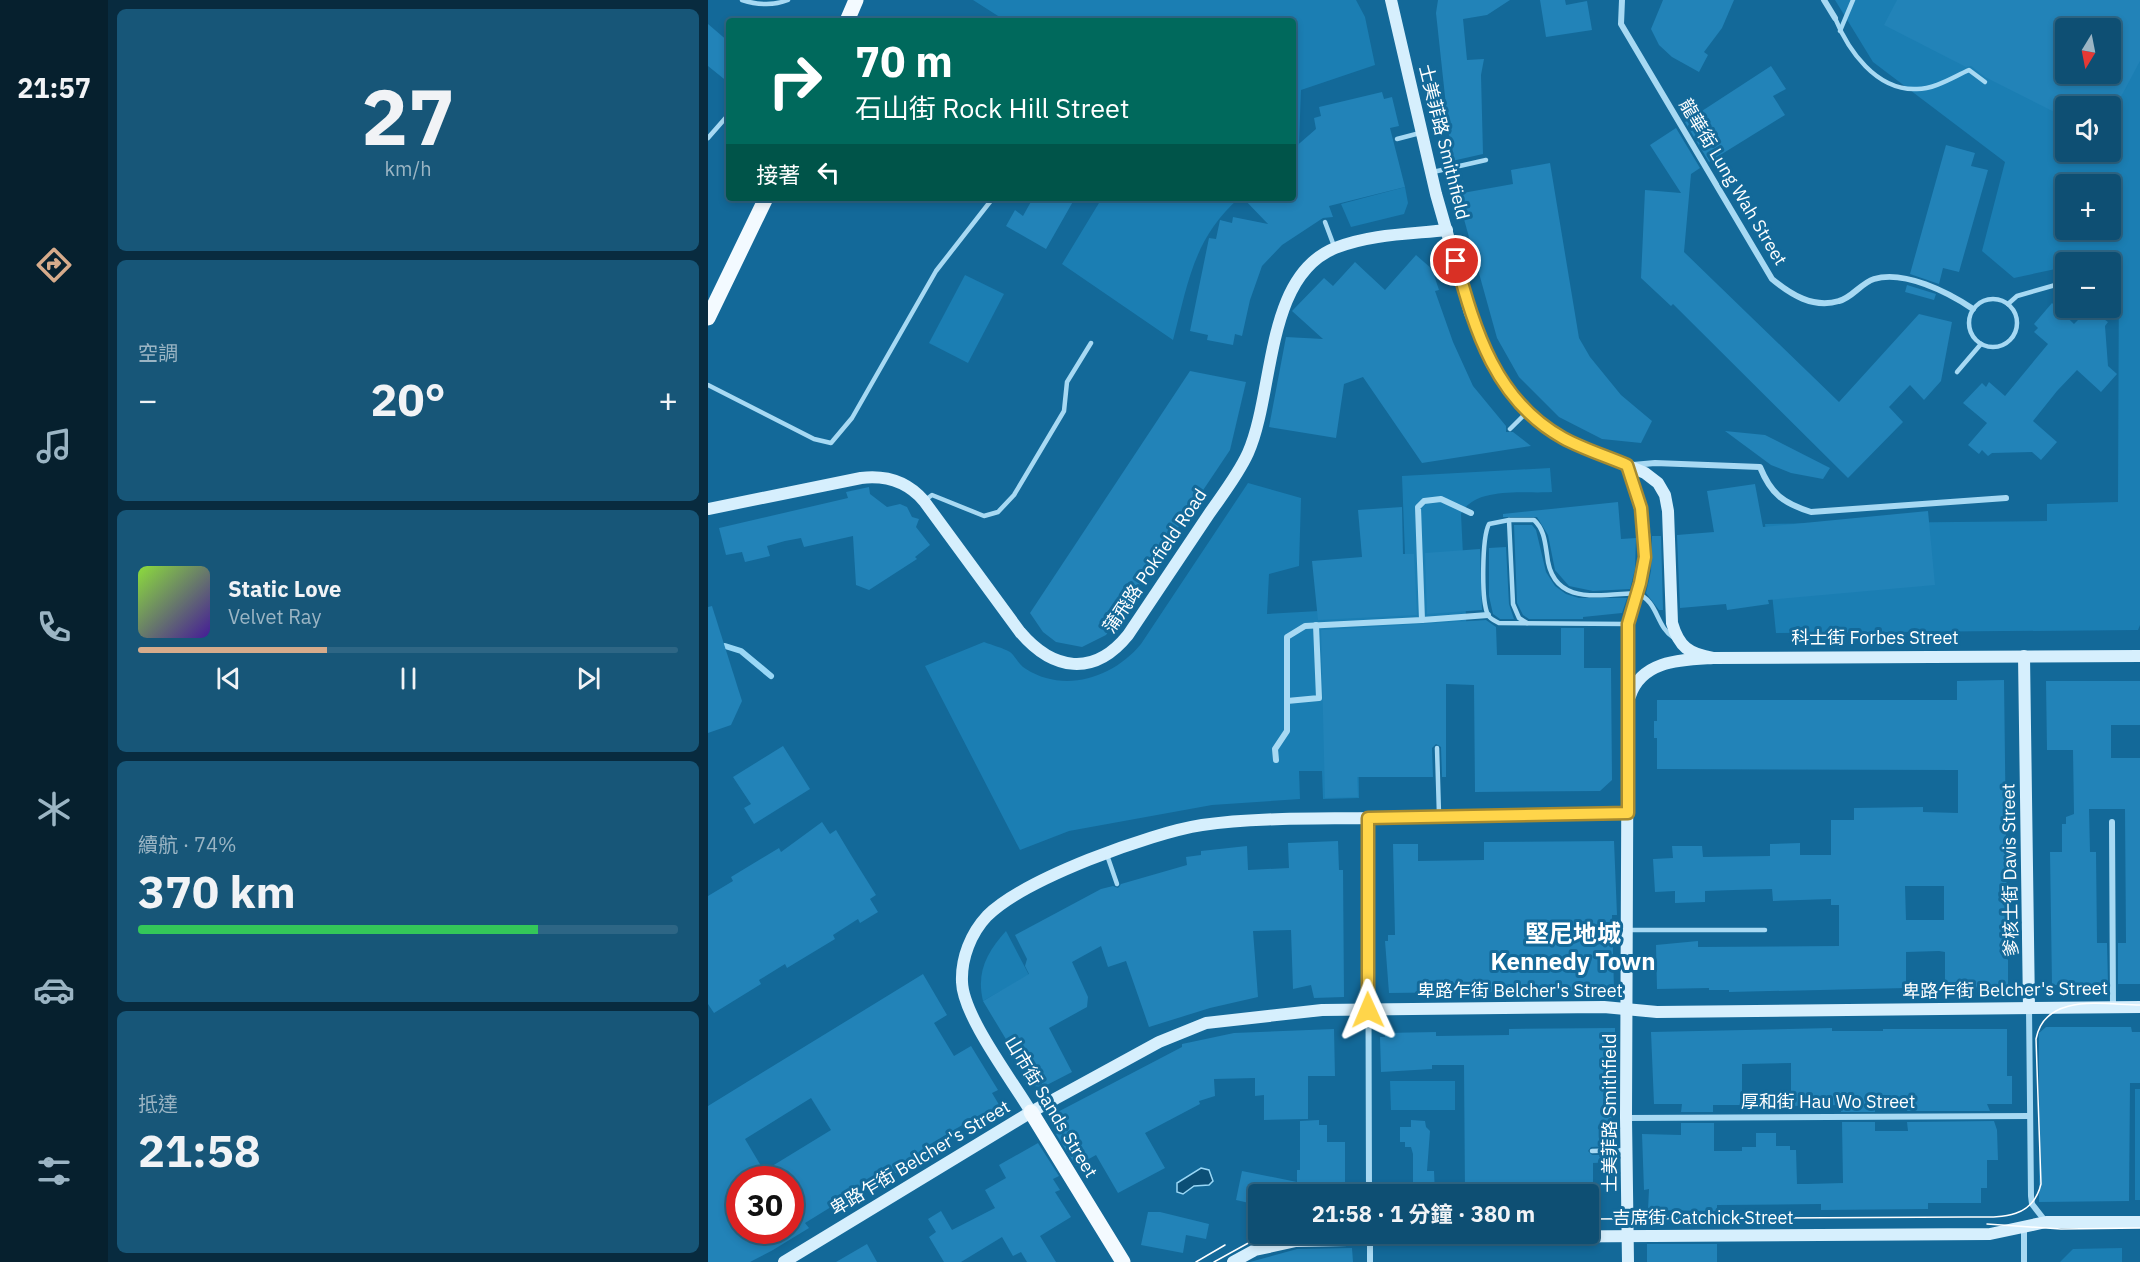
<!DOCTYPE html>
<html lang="zh-TW">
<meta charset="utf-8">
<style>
body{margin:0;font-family:"IBM Plex Sans","Noto Sans TC",sans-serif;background:#175678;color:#f1f3f6;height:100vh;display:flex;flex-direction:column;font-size:22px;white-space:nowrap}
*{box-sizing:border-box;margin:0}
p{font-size:20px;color:#9bb5c4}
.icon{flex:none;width:33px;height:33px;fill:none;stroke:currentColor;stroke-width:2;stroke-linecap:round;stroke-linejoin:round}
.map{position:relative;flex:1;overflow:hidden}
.details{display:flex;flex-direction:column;gap:9px;padding:9px;background:#082b3f;width:600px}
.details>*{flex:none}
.banner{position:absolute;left:18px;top:18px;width:570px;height:183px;border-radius:6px;box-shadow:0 3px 9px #0003,0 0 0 2px #2e6685;background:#00695c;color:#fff;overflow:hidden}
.needle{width:39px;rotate:190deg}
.tools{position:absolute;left:1347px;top:18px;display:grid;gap:12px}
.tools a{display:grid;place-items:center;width:66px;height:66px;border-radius:6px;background:#0e4f73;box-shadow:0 3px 9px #0003,0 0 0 2px #2e6685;font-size:30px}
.speed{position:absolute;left:18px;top:1166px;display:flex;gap:12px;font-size:30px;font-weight:700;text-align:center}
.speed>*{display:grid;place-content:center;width:78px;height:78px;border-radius:50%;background:#0e4f73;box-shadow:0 3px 9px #0003,0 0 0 2px #2e6685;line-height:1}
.speed .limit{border:9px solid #d22;background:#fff;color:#111}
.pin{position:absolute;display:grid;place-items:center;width:51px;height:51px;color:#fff;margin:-26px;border:3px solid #fff;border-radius:50%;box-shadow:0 2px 6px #0007}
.me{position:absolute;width:66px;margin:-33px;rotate:359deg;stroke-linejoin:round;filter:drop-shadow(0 0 4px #0008)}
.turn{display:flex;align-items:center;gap:21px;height:126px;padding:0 30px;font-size:27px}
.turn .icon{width:78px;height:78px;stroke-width:2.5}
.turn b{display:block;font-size:42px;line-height:51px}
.then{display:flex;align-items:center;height:57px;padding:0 30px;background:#0003;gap:12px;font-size:22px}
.big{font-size:45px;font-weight:700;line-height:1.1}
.details .card{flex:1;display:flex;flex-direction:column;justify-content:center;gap:9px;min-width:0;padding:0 21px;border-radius:9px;background:#175678}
.details .dial{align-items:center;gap:0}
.dial b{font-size:78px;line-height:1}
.song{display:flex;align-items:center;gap:18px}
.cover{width:72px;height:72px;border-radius:9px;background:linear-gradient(135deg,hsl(90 70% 55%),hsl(260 70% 35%))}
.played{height:6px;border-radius:3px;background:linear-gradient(90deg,#d6ab8b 35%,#2e6685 35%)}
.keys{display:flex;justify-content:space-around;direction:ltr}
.heat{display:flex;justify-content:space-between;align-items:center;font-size:33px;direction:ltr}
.charge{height:9px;border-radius:4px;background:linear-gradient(90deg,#34c759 74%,#2e6685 0)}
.trip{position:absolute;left:540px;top:1184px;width:351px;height:60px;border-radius:6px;background:#0e4f73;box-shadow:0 3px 9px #0003,0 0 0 2px #2e6685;font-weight:700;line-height:60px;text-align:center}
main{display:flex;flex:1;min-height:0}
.tabs{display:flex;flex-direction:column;width:108px;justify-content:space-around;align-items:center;background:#06202e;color:#9bb5c4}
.tabs .icon{width:42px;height:42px}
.tabs .on{color:#d6ab8b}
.tabs b{font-size:27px;color:#f1f3f6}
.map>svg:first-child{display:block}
.green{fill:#1b7eb3;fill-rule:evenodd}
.water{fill:#0c4f76;stroke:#99d7f6;stroke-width:1.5}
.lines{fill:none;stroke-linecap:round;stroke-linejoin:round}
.stream{stroke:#99d7f6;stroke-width:6}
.building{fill:#2283b8;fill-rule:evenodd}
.lane{stroke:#a7d9f3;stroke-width:4.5}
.street{stroke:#a7d9f3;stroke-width:6}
.secondary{stroke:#d6effd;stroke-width:12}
.primary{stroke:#f3faff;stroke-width:15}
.tram{stroke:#fff;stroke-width:1.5}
.route-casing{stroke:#a68a30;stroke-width:15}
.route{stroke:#ffd54a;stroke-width:10}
.labels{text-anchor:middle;stroke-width:6;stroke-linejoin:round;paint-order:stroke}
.street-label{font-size:18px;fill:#fff;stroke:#136999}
.district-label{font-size:24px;font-weight:bold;fill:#fff;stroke:#136999}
</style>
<main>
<nav class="tabs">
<b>21:57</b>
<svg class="icon on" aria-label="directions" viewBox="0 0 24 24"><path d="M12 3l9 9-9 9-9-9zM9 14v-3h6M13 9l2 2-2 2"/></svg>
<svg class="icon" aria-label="music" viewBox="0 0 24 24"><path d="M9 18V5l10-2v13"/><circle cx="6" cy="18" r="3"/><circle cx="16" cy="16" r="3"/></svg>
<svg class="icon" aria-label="phone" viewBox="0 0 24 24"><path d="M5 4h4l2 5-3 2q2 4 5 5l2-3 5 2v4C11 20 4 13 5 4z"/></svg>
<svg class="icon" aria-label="climate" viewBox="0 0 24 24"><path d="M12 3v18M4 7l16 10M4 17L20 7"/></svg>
<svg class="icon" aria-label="car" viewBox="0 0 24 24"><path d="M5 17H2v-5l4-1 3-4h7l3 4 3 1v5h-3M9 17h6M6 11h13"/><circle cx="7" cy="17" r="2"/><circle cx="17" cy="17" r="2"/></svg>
<svg class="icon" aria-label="filters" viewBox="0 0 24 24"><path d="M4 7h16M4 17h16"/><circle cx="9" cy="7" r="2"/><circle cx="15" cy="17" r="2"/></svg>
</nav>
<section class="details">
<div class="card dial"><b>27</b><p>km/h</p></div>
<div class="card"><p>空調</p>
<div class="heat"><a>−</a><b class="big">20°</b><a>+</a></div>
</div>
<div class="card">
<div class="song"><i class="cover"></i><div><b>Static Love</b><p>Velvet Ray</p></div></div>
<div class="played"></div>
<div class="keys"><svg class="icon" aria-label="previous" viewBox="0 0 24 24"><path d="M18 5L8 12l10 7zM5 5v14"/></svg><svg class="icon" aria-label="pause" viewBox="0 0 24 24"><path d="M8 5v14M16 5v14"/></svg><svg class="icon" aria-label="next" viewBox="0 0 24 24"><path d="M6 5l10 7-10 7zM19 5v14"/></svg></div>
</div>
<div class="card"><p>續航 · 74%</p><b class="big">370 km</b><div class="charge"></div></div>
<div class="card"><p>抵達</p><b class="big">21:58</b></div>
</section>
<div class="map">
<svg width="1432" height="1262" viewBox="0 0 1432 1262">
<rect width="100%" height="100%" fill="#136999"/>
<g class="green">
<path d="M265,0H648L657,17L667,65L593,90L591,144L585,149V21H298Z"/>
<path d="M1127,0H1432V625L1430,630L1068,633L1057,524L1339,521V504L1410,502L1411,255L1376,262H1358L1357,267L1306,278L1274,251L1297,162L1165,62ZM1358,28H1402V74H1358ZM1358,106H1402V152H1358ZM1358,184H1402V230H1358Z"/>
<path d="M697,187L700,203L696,214L643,227L633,204Z"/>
<path d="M394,198H531C485,239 480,284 465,340L354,264Z"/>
<path d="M257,275L296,294L260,363L221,343Z"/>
<path d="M842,468L844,492C817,494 767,486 753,514L759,637L648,639L651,798L615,799L614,771H591L592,799L504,805L361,831L312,850L217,666L276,642C284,645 295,648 302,652C308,657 311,665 318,669C357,694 406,677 433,644L540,483L593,498L591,566L561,574L559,614L699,606L694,476Z"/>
<path d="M298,931L321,975L275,1001C268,972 279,952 298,931Z"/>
<path d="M682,1081H747V1110H683Z"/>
<rect x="1427" y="1089" width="5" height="111"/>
<path d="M1414,1248V1262H1352L1365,1249Z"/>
</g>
<path class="water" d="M493,1168L501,1170L505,1181L501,1185L486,1186L475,1194L469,1192V1183Z"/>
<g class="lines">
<path class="stream" d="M17,646L33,651L63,676"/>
</g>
<g class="building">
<path d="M730,0H802L779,15L755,19L759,60L776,59L773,75L775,154L744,161L728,13Z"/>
<path d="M832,0H857L858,5L879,1L884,30L838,37Z"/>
<path d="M955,0H1026L1014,28L996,52L1000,55L991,72L964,57L951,45L943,29Z"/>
<path d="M1189,0H1432V61L1408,106H1358V118L1277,77L1263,66L1258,67L1176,25ZM1358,28H1402V74H1358Z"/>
<path d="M0,24L21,42V83L0,66Z"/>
<path d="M1063,66L1078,89L1065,96L1077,115L1001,162L977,122Z"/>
<path d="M674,92L676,99L684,97L691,126L682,128L697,187L621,206L625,217L615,218L574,245L554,266L542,300L534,336L527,334L525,345L499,340L500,335L482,331L501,238L508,239L512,220L524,223L525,217L560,224L535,198H585V149L608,129L606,118L613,116L611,107Z"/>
<path d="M968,128L992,168L983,174L976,252L1131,402L1211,314L1244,322L1233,381L1216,400L1202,385L1181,407L1195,422L1140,478L965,304L963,306L933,278L937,190L973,193L942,145Z"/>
<path d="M1238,145L1267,153L1263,166L1280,170L1251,272L1235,268L1231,284L1202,274Z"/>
<path d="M842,163L871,338L882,357L913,395L944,421L933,443L894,439L851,417L811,377L789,338L749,194L805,184L803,170Z"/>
<path d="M325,198H367L338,249L298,226L307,210L315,216Z"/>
<path d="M708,255L724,269L731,290L727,291L745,342L765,386L798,426V432H805L823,446L714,463L655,377L636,384L628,438L561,427L578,337L615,339L584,311L616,278L625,286L647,262L677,290Z"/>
<path d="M1199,285L1228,294L1226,300L1197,292Z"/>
<path d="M1344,303L1366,324L1382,308H1402L1393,317L1400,322L1397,326L1400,366L1409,374L1393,392L1369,370L1349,391L1325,421L1349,442L1333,460L1324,452L1284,453L1280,456L1274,450L1271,454L1260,445L1279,423L1255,403L1274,383L1278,387L1281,382L1297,396L1340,344L1326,332L1330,328L1326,324Z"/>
<path d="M482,371L538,382L522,450L398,635L374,647L348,642L335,632L322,613Z"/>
<path d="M1017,431L1057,435L1122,468L1115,479L1083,473L1063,465Z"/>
<path d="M1047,484L1055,527L1220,511L1227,585L1060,600L1061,604L1019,610L1018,604L972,608L969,535L1006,532L999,491Z"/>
<path d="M161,487L162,494L179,507L192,504L199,507L204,517L211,519L208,527L222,545L207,557L209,559L161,590L148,585L145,536L96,547L93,538L77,541L59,546L62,556L37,562L34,552L18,555L11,528L140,498L138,492Z"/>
<path d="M910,502L913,539L928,538L927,569L922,589L885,591L861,586L847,570L840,535L829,517H795V514Z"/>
<path d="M694,507L695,554H706L709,615L610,620L604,561L654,557L650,510Z"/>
<path d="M806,525H824L828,530L838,572L847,586L858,594L871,598H919L914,613L875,617V619H821L815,615L809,603Z"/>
<path d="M944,536H953L955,610H951L938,593L943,571Z"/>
<path d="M798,547L801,604L806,619H792L785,614L781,596V548Z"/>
<path d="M772,549L774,610L719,614L717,553Z"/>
<path d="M4,606L34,701L23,725L0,733V607Z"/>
<path d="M778,620L788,627L789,655H853V628H876V668H903L904,780L892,791L767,792L766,685L738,684V777H734L733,747L728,744L724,748L725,777H649L650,797L617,798L613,630Z"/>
<path d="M1296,680L1299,920H1305V952H1300V987L1237,988V952L1231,951L1198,952V988L1021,992V990H1001V988L949,989L948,945L990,941V947L1131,946V905H1123V899L1065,901L1064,889L1026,890L997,891V902L967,903V891L947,892L945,859L965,858L964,846H994L995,857L1062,856V844L1092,843V855H1123V820H1146V808L1215,807V812L1250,813V770L949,769V738H946V721H949V700H1249V681ZM1197,886H1236V920H1198Z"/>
<path d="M1338,681H1432V725H1403V758H1432V984H1410V943H1418L1417,809H1381L1382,852H1388L1389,943H1399L1400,984L1344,985L1342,852H1354V824H1358V817L1366,814L1365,750H1339Z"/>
<path d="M75,746L102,789L46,824L36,808L43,804L25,777Z"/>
<path d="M114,822L122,834L128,830L143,855L168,895L162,899L170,912L152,923L150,919L125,935L127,939L79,968L77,964L51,980L53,984L6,1013L0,1004V896L25,881L23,877L71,848L73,852Z"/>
<path d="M630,841L631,870H635L636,997L606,998L603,985L585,989L583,930L545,931L550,997L502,1008L441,1027L418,961L400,967L393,946L364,962L380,997L379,1007L341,1028L364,1072L335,1087L326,1086L275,1001L321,974L317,966L319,959L307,935L393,889L405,886L410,888L413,884L479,865L478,857L493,855V851L539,846L540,870L581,868L580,843Z"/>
<path d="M906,841L909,915H904L906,990L681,993L677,941H680V935H687L685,844H710V861L776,860V842Z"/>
<path d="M215,974L239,1015L226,1023L246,1056L263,1046L290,1090L284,1093L293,1108L263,1126L261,1121L214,1149L217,1155L159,1190L157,1186L97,1223L101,1228L65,1250L42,1262H0V1106ZM103,1098L123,1130L56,1171L37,1139ZM32,1179H82V1230H32Z"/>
<path d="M1338,1027H1423L1424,1032H1432V1083H1422L1421,1201L1331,1202V1033Z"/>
<path d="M907,1028V1033H910V1051H907V1066H904V1146L883,1147L880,1151L884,1155H904L905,1162L885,1163V1190H871V1194L802,1190V1194H757L756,1065H724V1069L673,1072L672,1037H677V1033L728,1032V1036L801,1035V1029Z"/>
<path d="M1124,1028V1031H1175V1029H1299V1076H1304V1104H1279L1282,1111H1199L1198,1097L1167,1098V1112H1133V1105L1083,1106V1063L1034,1064V1105H1005V1112H973L974,1104H946L943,1032Z"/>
<path d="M626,1029L627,1076H600V1119L556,1120V1095L547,1096V1078L506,1079L507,1096L491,1101L492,1104L437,1133L457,1168L410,1193L388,1155L368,1166L348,1134L351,1132L342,1116L474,1047V1044L526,1033Z"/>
<path d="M611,1120V1125H619V1142H637V1186H620V1194H550V1205L528,1200L534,1171L589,1182V1170H592V1121Z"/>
<path d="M703,1120L717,1121L718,1127L722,1131L719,1171H726L727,1194H705V1154L703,1147H697V1142H692V1127H703Z"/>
<path d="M1286,1121L1289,1130L1290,1160H1279V1188H1273V1203H1220V1209L1113,1210V1204L1009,1205V1211L940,1210L941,1189L936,1190L934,1134L973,1135V1123H1006V1151H1034V1147H1048V1133H1068V1146H1082V1150H1088L1089,1184H1099L1135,1183L1134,1122H1167V1131H1200L1199,1122Z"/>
<path d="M330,1143L351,1176L345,1179L352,1190L347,1192L363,1217L332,1236L348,1262H319L313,1252L305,1256L294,1237L253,1262H236L221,1237L228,1232L220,1219L233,1211L244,1230L287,1208L277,1190L298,1178L291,1165Z"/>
<path d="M440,1212H452L501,1224L498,1239L478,1235L475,1253L433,1245Z"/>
<path d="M159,1244L169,1262H128Z"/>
<rect x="939" y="1244" width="70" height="18"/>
<path d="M644,1248L645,1262H542L589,1249Z"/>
</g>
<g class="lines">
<g class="lane">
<path d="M34,0C50,5 65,6 80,0"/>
<path d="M1127,18C1140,50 1168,91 1209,89C1227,89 1245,77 1261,70L1277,82"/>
<path d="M1132,31L1145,0"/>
<path d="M0,138L21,114"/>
<path d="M689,139L712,133"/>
<path d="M725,172L778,160"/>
<path d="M617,222L626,246"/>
<circle cx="1285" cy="323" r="24"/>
<path d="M1300,304L1309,296L1358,282"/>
<path d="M1249,372L1273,344"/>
<path d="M0,385L106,439L123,443L144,418L228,271L285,198"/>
<path d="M802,429L819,412"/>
<path d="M216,501L224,495L276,516L290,512L306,495L356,411L359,382L383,343"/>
<path d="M801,520L805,604L811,618L819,623"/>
<path d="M919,624L791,623C787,621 782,619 780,615C773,601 774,537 781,524L801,520H826C836,529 837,542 839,555C844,606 890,595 928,593C951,601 947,626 966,638"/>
<path d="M729,748L731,814"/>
<path d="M399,855L409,884"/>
<path d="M919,930H1057"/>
<path d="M884,1151L917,1150"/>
</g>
<g class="street">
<path d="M914,0L913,24L1064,279C1082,294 1105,309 1131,301C1144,298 1153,283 1166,279C1196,270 1240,292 1265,309"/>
<path d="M1116,0L1127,18"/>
<path d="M925,465L947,463L1052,467C1063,494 1075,503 1103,512L1298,498"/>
<path d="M714,620L780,615"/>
<path d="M579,701L611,698L608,625"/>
<path d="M568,760L567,749L579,731V637L597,626L714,620L710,507L716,501L733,499L763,513"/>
<path d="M660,818L661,1194"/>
<path d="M1404,822L1405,1007"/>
<path d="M1321,1008L1323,1196L1324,1204L1338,1222"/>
<path d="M918,1118L1322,1116"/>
<path d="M1316,1227V1262"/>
<path d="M662,1233V1262"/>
</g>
<g class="secondary">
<path d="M683,0L728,194L762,313L783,363L809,401L831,422L857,439L937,473L950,483L957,495L960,511L964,623C971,647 981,654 1005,658"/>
<path d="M919,466C931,499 941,534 935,570C932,589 923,606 920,624L918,1118L920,1262"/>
<path d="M0,509L153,478C178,475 199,481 216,501L312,632C345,671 386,677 420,635C447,595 474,555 501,514C514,495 530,475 540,453C567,392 556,277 627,248C662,234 703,234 739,230"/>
<path d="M1316,656L1321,1008"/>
<path d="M922,696C934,660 973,660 1005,658L1432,656"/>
<path d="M323,1112C304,1080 255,1016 254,982C253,958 263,933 279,916C316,879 442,833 494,825C550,817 610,819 666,818C751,817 835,814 920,813"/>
<path d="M76,1262L323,1112L451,1042L498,1023L614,1010L896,1007L949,1012L1432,1007"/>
<path d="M525,1262L547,1250L588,1241L794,1237L1282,1234L1338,1222H1432"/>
</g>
<g class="primary">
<path d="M139,21L148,0"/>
<path d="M0,318L58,198"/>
<path d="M323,1112L415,1262"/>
</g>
<g class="tram">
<path d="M880,1219L1259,1217C1290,1217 1324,1221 1333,1184L1328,1039C1337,992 1397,1005 1432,1005"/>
<path d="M1279,1224L1353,1229L1432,1228"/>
<path d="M488,1262L517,1245"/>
<path d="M506,1262L544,1241L576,1233"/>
</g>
</g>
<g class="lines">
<defs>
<path id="route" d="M660,1010V818L920,813V624L932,583L937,557L933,508L919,465C898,456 875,449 855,438C788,401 767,331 748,261"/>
</defs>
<use href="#route" class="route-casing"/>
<use href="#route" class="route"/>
</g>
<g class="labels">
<g class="street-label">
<text transform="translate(736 142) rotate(76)" y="6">士美菲路 Smithfield</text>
<text transform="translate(1025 182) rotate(59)" y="6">龍華街 Lung Wah Street</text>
<text transform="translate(447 561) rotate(-56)" y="6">蒲飛路 Pokfield Road</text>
<text x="1167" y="644">科士街 Forbes Street</text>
<text transform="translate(1302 870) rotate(-91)" y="6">爹核士街 Davis Street</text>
<text transform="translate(1297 990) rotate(-1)" y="6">卑路乍街 Belcher's Street</text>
<text x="812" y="997">卑路乍街 Belcher's Street</text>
<text x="1120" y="1108">厚和街 Hau Wo Street</text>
<text transform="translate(343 1107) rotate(59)" y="6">山市街 Sands Street</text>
<text transform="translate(902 1113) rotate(-90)" y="6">士美菲路 Smithfield</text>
<text transform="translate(212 1158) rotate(-31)" y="6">卑路乍街 Belcher's Street</text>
<text x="995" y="1224">吉席街 Catchick Street</text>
</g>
<g class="district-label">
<text x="865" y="942">堅尼地城<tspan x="865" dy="28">Kennedy Town</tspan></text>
</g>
</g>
</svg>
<div class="tools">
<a><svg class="needle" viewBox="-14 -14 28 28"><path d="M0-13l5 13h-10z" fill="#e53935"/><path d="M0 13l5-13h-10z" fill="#9bb5c4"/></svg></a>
<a><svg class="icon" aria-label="sound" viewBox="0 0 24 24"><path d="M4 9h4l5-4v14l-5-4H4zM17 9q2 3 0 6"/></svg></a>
<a>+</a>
<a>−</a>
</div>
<div class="speed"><div class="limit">30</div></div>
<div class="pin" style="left:748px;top:261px;background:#d93025"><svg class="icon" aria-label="arrive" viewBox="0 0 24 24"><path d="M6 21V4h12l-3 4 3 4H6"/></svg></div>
<svg class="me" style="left:660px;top:1010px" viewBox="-20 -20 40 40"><path d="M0-17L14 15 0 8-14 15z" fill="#ffd54a" stroke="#fff" stroke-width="4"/></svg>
<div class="trip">21:58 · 1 分鐘 · 380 m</div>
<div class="banner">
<div class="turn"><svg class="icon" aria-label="right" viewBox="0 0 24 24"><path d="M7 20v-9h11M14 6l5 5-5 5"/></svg><div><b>70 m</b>石山街 Rock Hill Street</div></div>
<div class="then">接著<svg class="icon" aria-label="left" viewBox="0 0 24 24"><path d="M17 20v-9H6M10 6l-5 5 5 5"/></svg></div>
</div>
</div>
</main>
